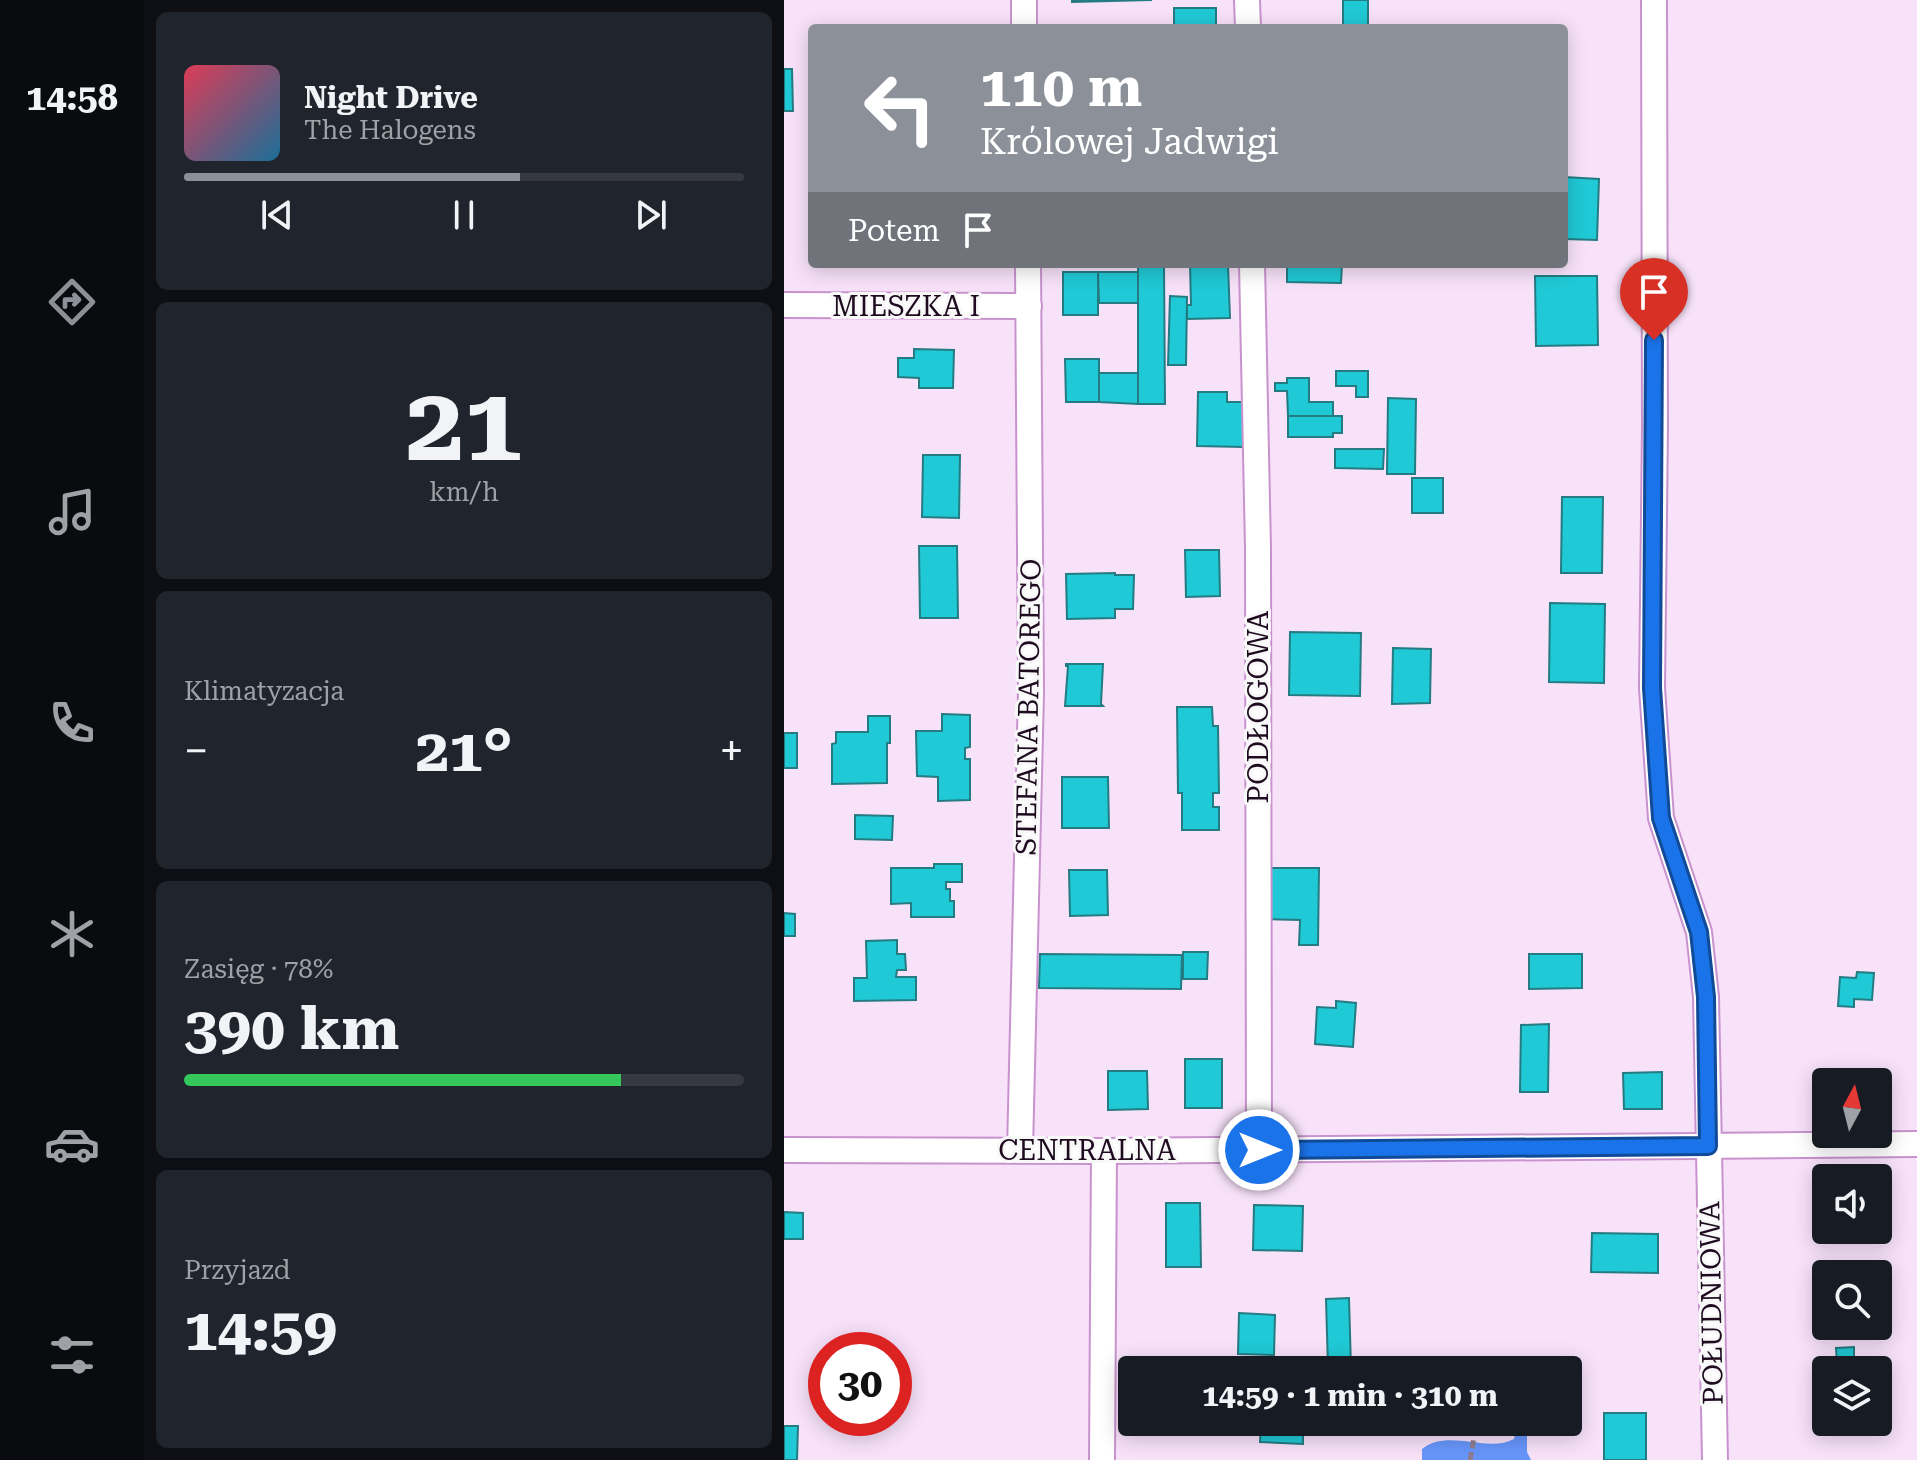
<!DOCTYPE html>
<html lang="pl">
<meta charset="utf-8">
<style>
body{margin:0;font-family:"Roboto Serif",serif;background:#20242c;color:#f1f3f6;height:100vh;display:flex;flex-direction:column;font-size:30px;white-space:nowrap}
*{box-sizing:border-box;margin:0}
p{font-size:26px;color:#9ea1a6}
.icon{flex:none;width:44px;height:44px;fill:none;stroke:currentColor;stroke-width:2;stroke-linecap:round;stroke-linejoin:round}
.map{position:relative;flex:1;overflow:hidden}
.panel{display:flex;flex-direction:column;gap:12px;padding:12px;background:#0d0f14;width:640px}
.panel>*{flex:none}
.guide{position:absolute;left:24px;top:24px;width:760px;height:244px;border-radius:8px;box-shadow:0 4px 20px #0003;background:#8c9099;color:#fff;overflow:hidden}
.needle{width:52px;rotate:7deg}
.fabs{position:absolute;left:1028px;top:1068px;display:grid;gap:16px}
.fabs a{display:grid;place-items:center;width:80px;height:80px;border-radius:8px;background:#171b24;box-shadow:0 4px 20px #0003;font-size:40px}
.speed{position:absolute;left:24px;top:1332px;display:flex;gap:16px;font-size:40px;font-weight:700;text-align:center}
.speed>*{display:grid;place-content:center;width:104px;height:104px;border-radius:50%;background:#171b24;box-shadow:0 4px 20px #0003;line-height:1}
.speed .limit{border:12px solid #d22;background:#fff;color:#111}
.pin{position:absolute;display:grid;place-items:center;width:68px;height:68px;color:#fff;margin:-82px -34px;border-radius:50% 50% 50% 0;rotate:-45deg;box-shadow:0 0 8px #0007}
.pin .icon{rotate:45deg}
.me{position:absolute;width:88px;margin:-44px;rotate:90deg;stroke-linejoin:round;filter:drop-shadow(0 0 6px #0008)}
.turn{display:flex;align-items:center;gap:28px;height:168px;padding:0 40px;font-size:36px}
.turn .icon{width:104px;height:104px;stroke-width:2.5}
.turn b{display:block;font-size:56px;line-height:68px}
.then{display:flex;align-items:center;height:76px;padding:0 40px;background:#0003;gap:16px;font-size:30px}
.big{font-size:60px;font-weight:700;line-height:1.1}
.panel .card{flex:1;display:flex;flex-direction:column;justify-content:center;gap:12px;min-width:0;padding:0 28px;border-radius:12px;background:#20242c}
.panel .dial{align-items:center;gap:0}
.dial b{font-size:104px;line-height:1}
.song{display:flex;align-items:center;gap:24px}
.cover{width:96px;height:96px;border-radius:12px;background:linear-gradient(135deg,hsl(350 70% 55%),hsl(200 70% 35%))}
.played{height:8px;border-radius:4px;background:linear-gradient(90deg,#8c9099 60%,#363941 60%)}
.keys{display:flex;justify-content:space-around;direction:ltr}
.heat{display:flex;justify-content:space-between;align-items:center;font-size:44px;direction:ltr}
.charge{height:12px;border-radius:6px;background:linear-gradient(90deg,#34c759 78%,#363941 0)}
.trip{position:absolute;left:334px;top:1356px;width:464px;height:80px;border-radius:8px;background:#171b24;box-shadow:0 4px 20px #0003;font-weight:700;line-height:80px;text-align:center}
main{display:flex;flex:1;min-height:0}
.menu{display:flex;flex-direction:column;width:144px;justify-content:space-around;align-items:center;background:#090b0e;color:#9ea1a6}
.menu .icon{width:56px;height:56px}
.menu .selected{color:#8c9099}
.menu b{font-size:36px;color:#f1f3f6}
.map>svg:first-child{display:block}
.water{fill:#6796fb}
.building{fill:#20c9d6;stroke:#257b82;stroke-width:2}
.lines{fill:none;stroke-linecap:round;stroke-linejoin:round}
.minor-casing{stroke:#c893cd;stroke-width:28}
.path{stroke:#907c92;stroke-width:5;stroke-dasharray:8 4;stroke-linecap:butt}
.minor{stroke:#fff;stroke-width:24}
.route-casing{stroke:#114b97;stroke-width:20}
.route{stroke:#1a73e8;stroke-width:14}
.labels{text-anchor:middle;stroke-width:6;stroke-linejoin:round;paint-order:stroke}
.street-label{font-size:28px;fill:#1e0b20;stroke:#f8f8f8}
</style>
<main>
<nav class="menu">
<b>14:58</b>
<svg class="icon selected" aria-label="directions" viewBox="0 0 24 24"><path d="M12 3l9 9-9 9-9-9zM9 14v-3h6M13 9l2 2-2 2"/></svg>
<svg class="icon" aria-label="music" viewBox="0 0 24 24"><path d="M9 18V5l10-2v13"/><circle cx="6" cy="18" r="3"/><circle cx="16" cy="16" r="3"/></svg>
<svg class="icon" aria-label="phone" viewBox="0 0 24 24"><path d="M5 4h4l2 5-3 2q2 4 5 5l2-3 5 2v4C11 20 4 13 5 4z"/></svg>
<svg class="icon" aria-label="climate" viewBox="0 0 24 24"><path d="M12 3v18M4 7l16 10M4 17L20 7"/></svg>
<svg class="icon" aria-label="car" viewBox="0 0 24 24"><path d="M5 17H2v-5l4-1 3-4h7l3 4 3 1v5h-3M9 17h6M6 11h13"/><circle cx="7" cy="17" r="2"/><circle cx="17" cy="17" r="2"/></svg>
<svg class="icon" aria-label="filters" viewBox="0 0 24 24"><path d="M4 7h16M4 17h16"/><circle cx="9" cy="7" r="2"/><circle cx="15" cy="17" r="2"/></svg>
</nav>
<section class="panel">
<div class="card">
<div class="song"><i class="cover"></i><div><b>Night Drive</b><p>The Halogens</p></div></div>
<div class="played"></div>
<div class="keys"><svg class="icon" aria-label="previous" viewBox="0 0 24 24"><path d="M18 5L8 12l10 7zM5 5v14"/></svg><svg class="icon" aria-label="pause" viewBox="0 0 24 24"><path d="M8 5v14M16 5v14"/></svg><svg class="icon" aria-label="next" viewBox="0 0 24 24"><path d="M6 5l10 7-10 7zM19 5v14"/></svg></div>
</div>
<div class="card dial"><b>21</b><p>km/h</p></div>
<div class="card"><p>Klimatyzacja</p>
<div class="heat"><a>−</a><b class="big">21°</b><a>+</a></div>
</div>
<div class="card"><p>Zasięg · 78%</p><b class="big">390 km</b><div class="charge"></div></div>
<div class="card"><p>Przyjazd</p><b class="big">14:59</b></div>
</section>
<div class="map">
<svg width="1133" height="1460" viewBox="0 0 1133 1460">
<rect width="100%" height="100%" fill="#f8e2fa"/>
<path class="water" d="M733,1425L743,1427V1452L747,1460H638V1449C660,1431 692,1447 718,1443C720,1443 728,1440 730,1439Z"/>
<g class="building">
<path d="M288,0H368L288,2Z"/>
<rect x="559" y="0" width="25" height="28"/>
<rect x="390" y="8" width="42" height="20"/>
<path d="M0,69H8L9,111H0Z"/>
<path d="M780,177L815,179L813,240L780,239Z"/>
<path d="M354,264H380L381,404H354Z"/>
<path d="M406,264H444L446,318L403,319V305H407Z"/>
<path d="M503,264H558L557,283L503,282Z"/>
<rect x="279" y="272" width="35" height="43"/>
<path d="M314,272H354V303H315Z"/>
<path d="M751,276H813L814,345L752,346Z"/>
<path d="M386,296L403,297L402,365H384Z"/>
<path d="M130,349L170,350L169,388H135V378L114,377V358H130Z"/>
<path d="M281,359H315V402H282Z"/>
<path d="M552,371H584V397H572V386H552Z"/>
<path d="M315,373H354V404L315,402Z"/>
<path d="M503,378H525V402H549V417L504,416L503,391H491V383H503Z"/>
<path d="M414,392H443V402H459V447L413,446Z"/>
<path d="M604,398L632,399L631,474H603Z"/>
<path d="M504,416H558V433H549V437H504Z"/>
<path d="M551,449H600L599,469L551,468Z"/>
<path d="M139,455H176L175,518L138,517Z"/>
<rect x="628" y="478" width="31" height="35"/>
<path d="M778,497H819L818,573H777Z"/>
<path d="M135,546H173L174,618H136Z"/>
<path d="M401,550H435L436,596L402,597Z"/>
<path d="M331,573V575H350L349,609H331V618L283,619L282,574Z"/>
<path d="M766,603L821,604L820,683L765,682Z"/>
<path d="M506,632L577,633L576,696L505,695Z"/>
<path d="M609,648L647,649L646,703L608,704Z"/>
<path d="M282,664H319L317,704L319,706H281L284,666H282Z"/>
<path d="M393,707H428L429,726H434L435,793H429V807H435V830H398V793H394Z"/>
<path d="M158,714L186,715V747L181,748V759H186V800L154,801V777L133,776L132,731H158Z"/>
<path d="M84,716H106V743H103V783L48,784V744L52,743V732H84Z"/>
<rect x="0" y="733" width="13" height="35"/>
<path d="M278,777H324L325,828H278Z"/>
<path d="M71,815L109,816L108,840L71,839Z"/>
<path d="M150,864H178V882H162V889H166V901H170V917H127V903L107,904V868H150Z"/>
<path d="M482,868H535L534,945H515L516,920L481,919Z"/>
<path d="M285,870H323L324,915L286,916Z"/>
<path d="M0,913L11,914V936H0Z"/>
<path d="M113,940V954H121L122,970H113L112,977H132V1000L70,1001V978H83L82,941Z"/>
<path d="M399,952H424L423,979H399Z"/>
<path d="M256,954L398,955L397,989L255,988Z"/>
<path d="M745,954H798V988L745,989Z"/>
<path d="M1073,972L1090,973L1088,1000L1070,999V1007L1054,1006L1056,977L1072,978Z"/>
<path d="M552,1001L572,1003L569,1047L531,1044L533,1007L552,1008Z"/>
<path d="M765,1024L764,1092H736L737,1025Z"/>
<rect x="401" y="1059" width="37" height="49"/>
<path d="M324,1071H363L364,1109L324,1110Z"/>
<path d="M878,1072V1109H840L839,1073Z"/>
<path d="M382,1203H416L417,1267H382Z"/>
<path d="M470,1205L519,1206L518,1251L469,1250Z"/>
<path d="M0,1212L19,1213V1239H0Z"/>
<path d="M808,1233L874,1234V1273L807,1272Z"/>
<path d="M565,1298L567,1368H544L542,1299Z"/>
<path d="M455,1313L491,1315L490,1355L454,1354Z"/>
<path d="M1070,1347V1364L1101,1363V1410H1094V1370H1042V1411L1041,1363H1053L1052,1348Z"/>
<rect x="820" y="1413" width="42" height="47"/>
<path d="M349,1422H409V1435L349,1433Z"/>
<path d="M477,1422H519V1444L476,1442Z"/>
<path d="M0,1426H14L13,1460H0Z"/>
</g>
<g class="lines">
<defs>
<g id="minor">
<path d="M240,0V28"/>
<path d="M463,0L464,28"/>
<path d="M870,0L871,427L868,688L877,818L915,932L922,997L931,1460"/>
<path d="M468,264L474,548L475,1150"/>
<path d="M0,305L245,306"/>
<path d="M0,1150L320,1151L1133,1144"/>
<path d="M236,1150L247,692L244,264"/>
<path d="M318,1460L320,1151"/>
</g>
</defs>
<use href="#minor" class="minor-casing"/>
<path class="path" d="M686,1460L690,1438"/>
<use href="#minor" class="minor"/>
</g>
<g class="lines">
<defs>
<path id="route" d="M475,1150L924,1146L922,997L915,932L877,818L868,688L870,340"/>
</defs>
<use href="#route" class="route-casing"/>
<use href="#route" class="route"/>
</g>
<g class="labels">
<g class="street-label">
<text x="122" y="316">MIESZKA I</text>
<text transform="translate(244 707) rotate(-89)" y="10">STEFANA BATOREGO</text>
<text transform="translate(474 707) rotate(-90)" y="10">PODŁOGOWA</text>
<text x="303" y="1160">CENTRALNA</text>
<text transform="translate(927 1303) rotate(-91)" y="10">POŁUDNIOWA</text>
</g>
</g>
</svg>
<div class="fabs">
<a><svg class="needle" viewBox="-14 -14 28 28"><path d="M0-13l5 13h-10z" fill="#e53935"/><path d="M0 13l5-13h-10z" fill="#9ea1a6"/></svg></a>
<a><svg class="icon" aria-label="sound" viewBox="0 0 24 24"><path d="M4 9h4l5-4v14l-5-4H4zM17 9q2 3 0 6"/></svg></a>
<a><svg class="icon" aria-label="search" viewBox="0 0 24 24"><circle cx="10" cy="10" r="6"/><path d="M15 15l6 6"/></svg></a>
<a><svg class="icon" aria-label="layers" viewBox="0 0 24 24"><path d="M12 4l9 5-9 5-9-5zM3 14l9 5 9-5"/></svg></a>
</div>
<div class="speed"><div class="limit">30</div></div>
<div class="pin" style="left:870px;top:340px;background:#d93025"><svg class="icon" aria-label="arrive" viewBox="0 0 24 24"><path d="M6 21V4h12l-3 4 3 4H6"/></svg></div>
<svg class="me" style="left:475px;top:1150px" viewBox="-20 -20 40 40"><circle r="17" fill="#1a73e8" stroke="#fff" stroke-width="3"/><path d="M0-11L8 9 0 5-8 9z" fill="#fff"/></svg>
<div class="trip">14:59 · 1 min · 310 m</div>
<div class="guide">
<div class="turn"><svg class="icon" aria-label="left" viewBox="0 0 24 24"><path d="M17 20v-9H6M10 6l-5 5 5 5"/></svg><div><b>110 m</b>Królowej Jadwigi</div></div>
<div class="then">Potem<svg class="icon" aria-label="arrive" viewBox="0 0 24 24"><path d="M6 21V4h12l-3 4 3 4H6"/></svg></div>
</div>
</div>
</main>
